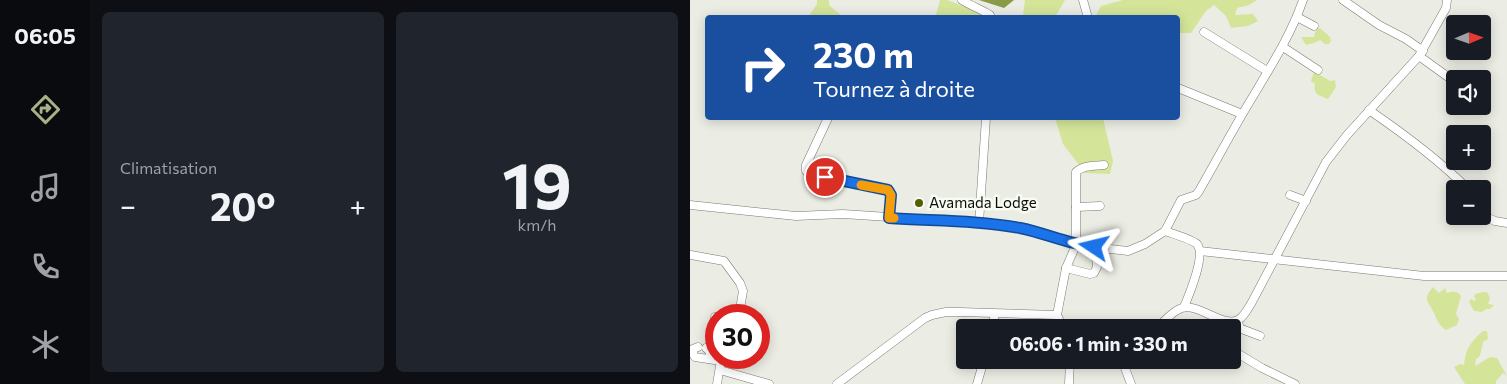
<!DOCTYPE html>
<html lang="fr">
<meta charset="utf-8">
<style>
body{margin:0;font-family:Commissioner,sans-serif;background:#20242c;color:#f1f3f6;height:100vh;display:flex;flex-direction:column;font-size:19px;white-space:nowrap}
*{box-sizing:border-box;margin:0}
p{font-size:16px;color:#9ea1a6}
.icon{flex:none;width:28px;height:28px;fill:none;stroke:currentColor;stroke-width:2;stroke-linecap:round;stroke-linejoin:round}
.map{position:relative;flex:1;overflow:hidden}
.drawer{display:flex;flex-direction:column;gap:12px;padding:12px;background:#0d0f14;width:600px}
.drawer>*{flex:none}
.guide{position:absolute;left:15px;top:15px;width:475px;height:105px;border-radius:5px;box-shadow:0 2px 12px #0003;background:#1a4fa0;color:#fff;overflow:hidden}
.needle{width:32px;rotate:88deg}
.buttons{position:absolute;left:756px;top:15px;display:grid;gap:10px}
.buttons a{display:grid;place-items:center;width:45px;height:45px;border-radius:5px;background:#171b24;box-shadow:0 2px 12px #0003;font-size:25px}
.speed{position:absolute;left:15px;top:304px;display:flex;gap:10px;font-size:25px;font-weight:700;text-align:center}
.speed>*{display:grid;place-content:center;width:65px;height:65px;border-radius:50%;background:#171b24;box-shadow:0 2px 12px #0003;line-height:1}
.speed .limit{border:8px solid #d22;background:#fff;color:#111}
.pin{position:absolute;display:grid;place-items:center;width:42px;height:42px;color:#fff;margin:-21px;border:2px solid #fff;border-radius:50%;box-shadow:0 1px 5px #0007}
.me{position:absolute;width:55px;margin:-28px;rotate:280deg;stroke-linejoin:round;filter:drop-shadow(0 0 4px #0008)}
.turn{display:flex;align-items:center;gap:18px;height:105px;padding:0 25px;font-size:22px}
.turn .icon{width:65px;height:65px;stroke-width:2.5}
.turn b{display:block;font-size:35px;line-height:42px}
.big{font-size:38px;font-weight:700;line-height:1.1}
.drawer .tile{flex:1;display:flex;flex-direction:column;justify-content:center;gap:8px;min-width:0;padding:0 18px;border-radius:8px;background:#20242c}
.drawer .dial{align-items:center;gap:0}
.dial b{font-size:65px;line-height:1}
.heat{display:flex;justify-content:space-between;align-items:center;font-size:28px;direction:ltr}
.drawer .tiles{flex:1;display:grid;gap:12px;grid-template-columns:repeat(2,1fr)}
.trip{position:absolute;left:266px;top:319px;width:285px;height:50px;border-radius:5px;background:#171b24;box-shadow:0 2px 12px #0003;font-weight:700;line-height:50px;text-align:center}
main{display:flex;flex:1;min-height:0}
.tabs{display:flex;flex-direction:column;width:90px;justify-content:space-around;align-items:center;background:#090b0e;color:#9ea1a6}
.tabs .icon{width:35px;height:35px}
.tabs .active{color:#a9b187}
.tabs b{font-size:22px;color:#f1f3f6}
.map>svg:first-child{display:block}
.green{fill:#d4e59a}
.water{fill:#8a9b47}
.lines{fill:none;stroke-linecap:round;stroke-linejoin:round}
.minor-casing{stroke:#787a73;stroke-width:9}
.minor{stroke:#fff;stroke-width:8}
.route-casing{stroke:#114b97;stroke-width:12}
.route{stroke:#1a73e8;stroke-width:9}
.slow{stroke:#f59e0b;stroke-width:9}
.poi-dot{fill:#526000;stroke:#f8fbf2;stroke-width:2}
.labels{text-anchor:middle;stroke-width:5;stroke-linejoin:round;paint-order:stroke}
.poi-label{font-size:15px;fill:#0b0c09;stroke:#f8fbf2;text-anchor:start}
</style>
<main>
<nav class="tabs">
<b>06:05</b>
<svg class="icon active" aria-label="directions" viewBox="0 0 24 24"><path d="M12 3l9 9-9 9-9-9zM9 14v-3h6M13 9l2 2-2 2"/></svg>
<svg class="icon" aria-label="music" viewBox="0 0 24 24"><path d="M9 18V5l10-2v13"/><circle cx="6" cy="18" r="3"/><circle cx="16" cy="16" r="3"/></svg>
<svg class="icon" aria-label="phone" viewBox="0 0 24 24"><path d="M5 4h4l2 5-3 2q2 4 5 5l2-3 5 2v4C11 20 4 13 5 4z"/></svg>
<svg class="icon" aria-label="climate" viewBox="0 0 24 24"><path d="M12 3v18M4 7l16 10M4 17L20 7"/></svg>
</nav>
<section class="drawer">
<div class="tiles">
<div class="tile"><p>Climatisation</p>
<div class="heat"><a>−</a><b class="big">20°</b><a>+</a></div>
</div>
<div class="tile dial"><b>19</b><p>km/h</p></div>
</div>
</section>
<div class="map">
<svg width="817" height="384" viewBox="0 0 817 384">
<rect width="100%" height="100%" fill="#ebede4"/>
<g class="green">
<path d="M127,0H139V5L153,17H118L127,4Z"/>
<path d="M250,0H257L303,17L245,18Z"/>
<path d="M335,0H375L365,17H327L333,15Z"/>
<path d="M433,0H567L559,5L547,8L545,15L563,14L568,21L558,26L541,28L536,16L524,5L516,11L501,33H488V18H407L406,15L411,6Z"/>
<path d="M630,28L640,37L641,41L639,44H635L630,40L624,43L616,45L611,37H624L626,29Z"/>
<path d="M627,73L640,81L645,80L646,87L638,99C629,95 623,95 625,84L621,81L623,74Z"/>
<path d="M365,118H387L397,119L402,118H413L423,161L420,174L395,173L373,144Z"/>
<path d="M743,287L749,293L755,288L757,293C762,291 768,291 771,296L766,314L769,319L767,325L756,330C748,324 748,322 744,313C738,300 732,300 743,287Z"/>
<path d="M794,292H797L800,298L798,304L804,305L800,309H796L792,312L784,311L779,302L781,299L785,301L786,299L784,297L785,294Z"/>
<path d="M793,331H797L798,339L793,342L790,356L786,359L785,366L800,357L807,358L817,376L813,373L806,381V384H775L764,367L770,364L774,365C775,350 781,341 793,331Z"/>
</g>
<path class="water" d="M289,0H324L314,8Z"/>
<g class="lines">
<defs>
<g id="minor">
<path d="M272,0C281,6 291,9 300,15L301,18"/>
<path d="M393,0L398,18"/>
<path d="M653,0L689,25L716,39L733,51"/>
<path d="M607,17L624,26"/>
<path d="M514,32L577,71"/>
<path d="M593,47L628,70"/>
<path d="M729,56L765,82"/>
<path d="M488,88L552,114"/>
<path d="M679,110C714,134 748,159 778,189"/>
<path d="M138,118L116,165V171L119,174L198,190L201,195L199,218"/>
<path d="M296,118L289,223L329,228L350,233L386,245V172C393,165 404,166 414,165"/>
<path d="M600,195L616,201"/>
<path d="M0,205L106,216L153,214L289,223"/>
<path d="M386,207L410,206"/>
<path d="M792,215L805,221L817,223"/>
<path d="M475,231C483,234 501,239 507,244C516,255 499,295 494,307"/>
<path d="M510,251L734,276H817"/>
<path d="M1,255L34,261L50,283L53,291L49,315"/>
<path d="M376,268L400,274L404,273L407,267L405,247"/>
<path d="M367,315L376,268L386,245L438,251L455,244L475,231L491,200L506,195L509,191C527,160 543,129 562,98C581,66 601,35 613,0"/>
<path d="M25,317H26"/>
<path d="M302,328L305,314"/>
<path d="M420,328L421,325"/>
<path d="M467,328C475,321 482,311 492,308C509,303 533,328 548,320C554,317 559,307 562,302L636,162L657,135L729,56L756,8L757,0"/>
<path d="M549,328L570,336"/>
<path d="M542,339L549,328V325"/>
<path d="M8,347L3,349V354L5,357L31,361"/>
<path d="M16,348L20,352V359"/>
<path d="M542,350L572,368L605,384"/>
<path d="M432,360L441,384"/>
<path d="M30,370L79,384"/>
<path d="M27,384L30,366"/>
<path d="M147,384L235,318L242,315L256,312H270L367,315L373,328"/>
<path d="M287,384L294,360"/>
<path d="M379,384L380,360"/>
</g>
</defs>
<use href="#minor" class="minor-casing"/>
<use href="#minor" class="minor"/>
</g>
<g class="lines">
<defs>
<path id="route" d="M135,177L198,190L201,195L199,218C242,221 287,220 330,228C355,233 378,244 404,247"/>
</defs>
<use href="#route" class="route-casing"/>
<use href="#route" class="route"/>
<path class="slow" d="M171,185L198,190L201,195L199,218H204"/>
</g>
<circle class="poi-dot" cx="229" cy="203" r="5"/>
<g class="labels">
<g class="poi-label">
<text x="239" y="208">Avamada Lodge</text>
</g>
</g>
</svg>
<div class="buttons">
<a><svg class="needle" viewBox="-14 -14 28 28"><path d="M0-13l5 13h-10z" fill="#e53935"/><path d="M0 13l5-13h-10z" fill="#9ea1a6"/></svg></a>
<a><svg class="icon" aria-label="sound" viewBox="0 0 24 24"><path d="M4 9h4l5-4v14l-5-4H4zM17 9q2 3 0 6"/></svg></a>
<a>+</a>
<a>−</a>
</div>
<div class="speed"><div class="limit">30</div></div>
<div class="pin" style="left:135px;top:177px;background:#d93025"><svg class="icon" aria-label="arrive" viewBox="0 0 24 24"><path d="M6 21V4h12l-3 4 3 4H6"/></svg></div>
<svg class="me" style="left:404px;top:247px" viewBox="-20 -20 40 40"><path d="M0-17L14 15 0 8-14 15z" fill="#1a73e8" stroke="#fff" stroke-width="4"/></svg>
<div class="trip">06:06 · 1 min · 330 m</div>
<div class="guide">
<div class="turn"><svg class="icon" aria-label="right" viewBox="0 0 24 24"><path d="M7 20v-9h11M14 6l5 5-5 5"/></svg><div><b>230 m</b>Tournez à droite</div></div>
</div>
</div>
</main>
